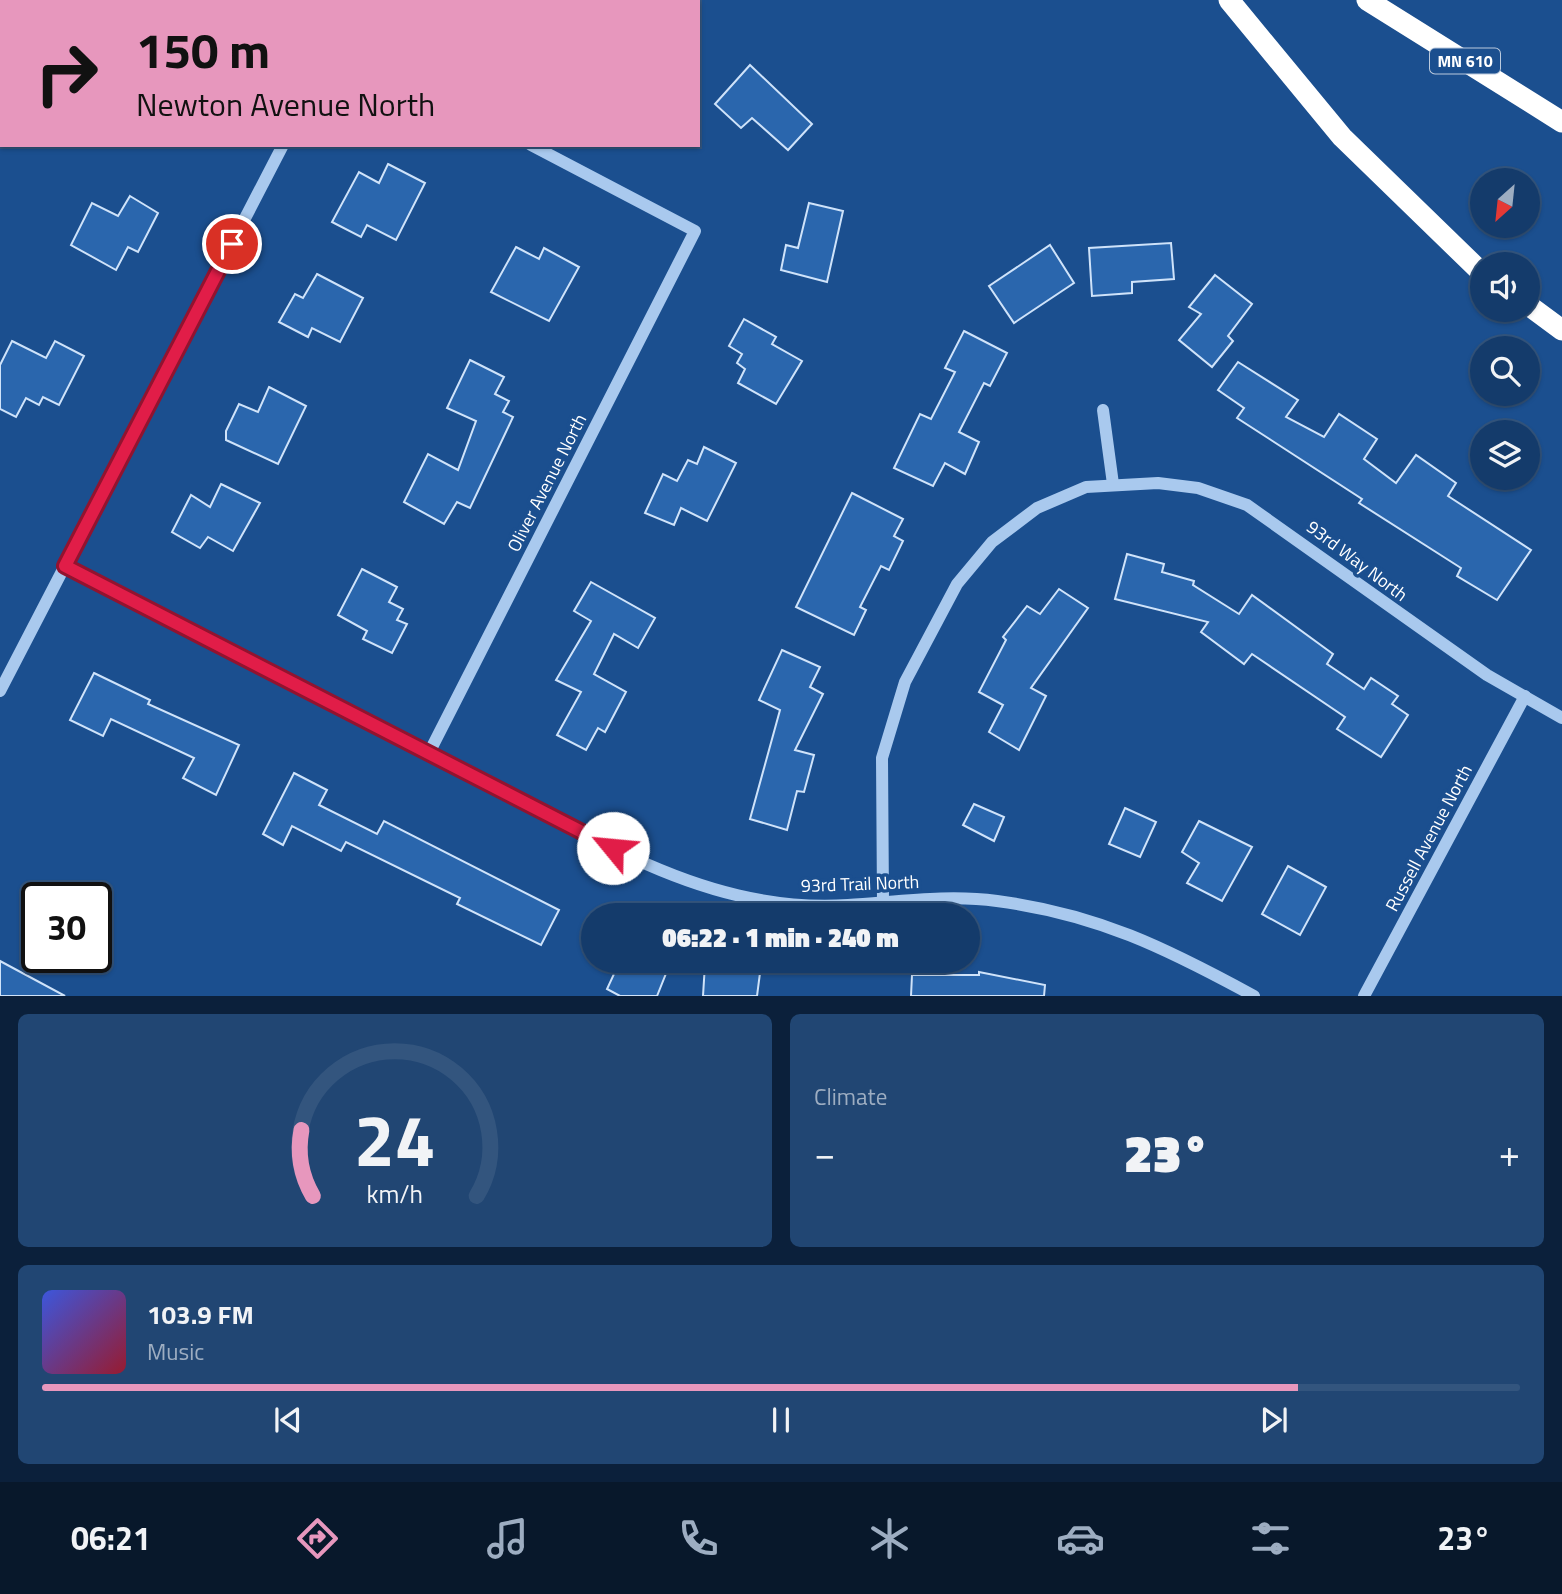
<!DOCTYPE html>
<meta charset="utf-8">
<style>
body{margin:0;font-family:"Titillium Web",sans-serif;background:#214673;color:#f1f3f6;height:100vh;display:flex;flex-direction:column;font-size:26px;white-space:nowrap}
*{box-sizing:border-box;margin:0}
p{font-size:23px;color:#9dadc1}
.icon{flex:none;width:38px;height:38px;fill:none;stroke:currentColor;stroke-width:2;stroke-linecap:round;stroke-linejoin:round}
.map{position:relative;height:996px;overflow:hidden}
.panel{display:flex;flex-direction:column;gap:18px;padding:18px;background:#0b203b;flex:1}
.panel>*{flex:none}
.guide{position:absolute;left:0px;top:0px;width:700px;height:147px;box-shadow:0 2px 5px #0004,0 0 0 2px #33557e;background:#e797bd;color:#111;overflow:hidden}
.needle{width:46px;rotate:207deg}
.controls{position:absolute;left:1470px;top:168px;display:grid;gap:14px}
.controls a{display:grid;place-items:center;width:70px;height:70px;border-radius:50%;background:#143b6b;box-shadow:0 2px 5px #0004,0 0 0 2px #33557e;font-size:35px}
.speed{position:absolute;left:21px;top:882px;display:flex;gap:14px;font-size:35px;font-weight:700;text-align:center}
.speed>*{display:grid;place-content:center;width:91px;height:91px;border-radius:50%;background:#143b6b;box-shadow:0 2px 5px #0004,0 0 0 2px #33557e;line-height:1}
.speed .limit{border:4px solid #111;border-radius:10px;background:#fff;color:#111}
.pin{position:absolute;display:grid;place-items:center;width:60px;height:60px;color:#fff;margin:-30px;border:4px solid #fff;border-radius:50%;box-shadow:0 2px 7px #0007}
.me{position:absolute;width:77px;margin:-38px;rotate:298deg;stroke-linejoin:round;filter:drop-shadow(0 0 5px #0008)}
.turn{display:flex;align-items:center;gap:24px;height:147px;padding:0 21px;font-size:32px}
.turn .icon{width:91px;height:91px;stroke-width:2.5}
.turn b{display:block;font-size:49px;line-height:60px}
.big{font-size:52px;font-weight:800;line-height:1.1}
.panel .card{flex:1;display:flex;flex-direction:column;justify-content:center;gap:10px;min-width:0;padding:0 24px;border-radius:10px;background:#214673}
.panel .dial{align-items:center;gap:0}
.dial svg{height:182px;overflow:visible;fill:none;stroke:#33557e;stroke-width:7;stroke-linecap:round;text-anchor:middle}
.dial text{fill:#f1f3f6;stroke:none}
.song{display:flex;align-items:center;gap:21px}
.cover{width:84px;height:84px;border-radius:10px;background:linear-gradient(135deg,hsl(230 70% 55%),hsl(350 70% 35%))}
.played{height:7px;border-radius:4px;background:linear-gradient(90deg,#e797bd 85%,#33557e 85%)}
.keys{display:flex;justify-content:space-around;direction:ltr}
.heat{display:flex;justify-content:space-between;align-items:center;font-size:38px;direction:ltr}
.panel .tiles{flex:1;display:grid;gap:18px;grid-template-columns:1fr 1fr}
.card:last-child{grid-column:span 2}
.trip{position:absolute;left:581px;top:903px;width:399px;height:70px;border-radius:35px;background:#143b6b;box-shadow:0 2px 5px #0004,0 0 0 2px #33557e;font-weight:800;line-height:70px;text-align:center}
.tab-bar{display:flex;height:112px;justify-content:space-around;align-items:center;background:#08182b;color:#9dadc1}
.tab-bar .icon{width:49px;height:49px}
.tab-bar .on{color:#e797bd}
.tab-bar b{font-size:32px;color:#f1f3f6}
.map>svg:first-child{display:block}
.building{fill:#2a66ad;stroke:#cfe3fa;stroke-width:2}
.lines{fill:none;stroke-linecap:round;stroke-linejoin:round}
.minor{stroke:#a9c9ee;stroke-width:12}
.highway{stroke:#fff;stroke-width:21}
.route-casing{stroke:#92132f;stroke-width:18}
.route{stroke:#e11d48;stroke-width:12}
.labels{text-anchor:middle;stroke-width:7;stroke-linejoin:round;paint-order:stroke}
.shield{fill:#1b4f8f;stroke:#bbcadd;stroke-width:2}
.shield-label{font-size:16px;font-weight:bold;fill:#fff}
.street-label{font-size:18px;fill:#fff;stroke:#1b4f8f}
</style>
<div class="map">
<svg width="1562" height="996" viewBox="0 0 1562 996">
<rect width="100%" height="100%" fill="#1b4f8f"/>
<g class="building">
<path d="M750,65L812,124L788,150L752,118L741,128L715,104Z"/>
<path d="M388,164L425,183L396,240L367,225L361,237L332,222L359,172L379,183Z"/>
<path d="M130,196L158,213L138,252L128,247L116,270L71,245L92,203L118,216Z"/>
<path d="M809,203L843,211L827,282L781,270L786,245L798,248Z"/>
<path d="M1171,243L1174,279L1132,282V293L1092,296L1089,248Z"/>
<path d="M1050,245L1074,283L1014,323L989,286Z"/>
<path d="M516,247L539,259L544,248L579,267L549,321L491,292Z"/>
<path d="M317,274L363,298L340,342L312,328L308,337L279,322L295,294L303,298Z"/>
<path d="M1215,275L1252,304L1228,336L1233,341L1212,367L1179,340L1201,314L1189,307Z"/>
<path d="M744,319L776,337L772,344L802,361L776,404L738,383L745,369L737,363L742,354L729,346Z"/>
<path d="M964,331L1007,353L990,386L984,383L959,432L979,442L965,474L945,463L933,486L894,468L920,414L931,419L955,372L945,368Z"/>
<path d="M12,341L46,358L55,341L84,356L59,405L43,397L39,405L26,398L16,417L0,409V365Z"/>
<path d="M470,360L504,377L495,394L509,401L503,412L513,417L470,508L457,502L444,524L404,502L428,454L458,470L476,421L447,408Z"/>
<path d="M1238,362L1298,400L1286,417L1324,437L1339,414L1377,439L1364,459L1396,483L1416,455L1456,483L1448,496L1531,550L1497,600L1457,576L1461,568L1359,503L1362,499L1237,418L1244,408L1218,390Z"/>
<path d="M269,387L306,406L278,464L226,440V431L239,404L258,412Z"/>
<path d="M704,447L736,463L707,521L681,508L674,525L645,513L663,474L677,481L688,460L697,464Z"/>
<path d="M221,484L260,503L233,551L208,537L200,548L172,532L191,495L210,507Z"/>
<path d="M852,493L903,519L894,536L903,541L889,570L881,566L860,607L866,610L854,635L796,607Z"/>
<path d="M1127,554L1164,564L1162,572L1194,581L1193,585L1239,614L1252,595L1333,654L1327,664L1364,689L1371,678L1398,696L1392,704L1408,715L1381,757L1337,729L1345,717L1252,654L1244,664L1201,632L1208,622L1115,599Z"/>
<path d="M362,569L397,587L389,602L403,609L397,620L407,624L392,653L363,639L367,631L338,615Z"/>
<path d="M591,582L655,618L638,648L614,634L594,674L626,692L605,732L598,728L586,750L557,735L581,692L556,680L591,621L574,611Z"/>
<path d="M1059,589L1088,608L1031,688L1046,696L1019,750L989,732L1003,705L979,692L1006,640L1003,637L1027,606L1040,614Z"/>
<path d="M782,650L820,667L810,687L823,694L795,750L814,755L804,792L797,791L787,830L750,819L780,710L759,700Z"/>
<path d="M94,673L150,700L148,704L239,745L216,795L183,778L194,758L111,719L103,736L70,720Z"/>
<path d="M294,773L327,790L319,805L377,834L384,821L559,910L541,945L457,904L460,898L346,842L341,851L292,826L283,845L263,834Z"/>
<path d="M974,804L1004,817L994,841L963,825Z"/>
<path d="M1125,808L1156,822L1140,857L1109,844Z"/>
<path d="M1199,821L1252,847L1222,901L1187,883L1199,863L1182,852Z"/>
<path d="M1288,866L1326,887L1300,935L1262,914Z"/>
<path d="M0,961L65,996H0Z"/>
<path d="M620,961H671L657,996H620L607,989Z"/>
<path d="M705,964L760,973L757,996H703Z"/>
<path d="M979,972L1045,985L1044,996H911L912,975H979Z"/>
</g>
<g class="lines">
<g class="minor">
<path d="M256,0L259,2"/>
<path d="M1103,410L1113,484"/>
<path d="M65,566L633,858C702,890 772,910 848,905C897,902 948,894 997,901C1097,914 1166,948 1254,996"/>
<path d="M0,691L283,145"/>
<path d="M430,751L695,231L531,145"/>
<path d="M883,902L882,758L905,682L957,584L992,542L1037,508L1086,487L1158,483L1198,488L1247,505L1487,675L1562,718"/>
<path d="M1364,996L1525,696"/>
</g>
<g class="highway">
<path d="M1229,0L1342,137L1482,273"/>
<path d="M1367,0L1562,122"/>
<path d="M1528,305L1562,330"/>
</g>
</g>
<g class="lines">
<defs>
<path id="route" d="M232,244L65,566L613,848"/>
</defs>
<use href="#route" class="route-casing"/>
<use href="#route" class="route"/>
</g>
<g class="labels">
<rect class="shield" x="1430" y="48.5" width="70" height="25" rx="5"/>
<g class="shield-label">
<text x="1465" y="67">MN 610</text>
</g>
<g class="street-label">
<text transform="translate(547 483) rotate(-63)" y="6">Oliver Avenue North</text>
<text transform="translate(1357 561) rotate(37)" y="6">93rd Way North</text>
<text transform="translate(1429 838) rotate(-62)" y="6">Russell Avenue North</text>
<text transform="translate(860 884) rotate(-2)" y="6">93rd Trail North</text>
</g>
</g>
</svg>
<div class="controls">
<a><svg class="needle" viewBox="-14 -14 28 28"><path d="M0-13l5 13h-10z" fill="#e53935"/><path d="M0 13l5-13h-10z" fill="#9dadc1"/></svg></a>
<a><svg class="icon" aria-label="sound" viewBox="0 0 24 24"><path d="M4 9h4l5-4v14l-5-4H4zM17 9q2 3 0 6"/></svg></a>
<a><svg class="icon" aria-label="search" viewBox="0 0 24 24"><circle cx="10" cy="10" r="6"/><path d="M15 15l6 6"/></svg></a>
<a><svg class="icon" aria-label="layers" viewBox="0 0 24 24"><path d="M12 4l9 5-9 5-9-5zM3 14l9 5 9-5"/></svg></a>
</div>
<div class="speed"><div class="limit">30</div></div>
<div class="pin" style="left:232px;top:244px;background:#d93025"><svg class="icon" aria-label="arrive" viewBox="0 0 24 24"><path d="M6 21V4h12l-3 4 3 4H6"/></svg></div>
<svg class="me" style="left:613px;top:848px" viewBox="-20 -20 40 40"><circle r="19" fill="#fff"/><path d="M0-13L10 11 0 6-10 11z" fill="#e11d48"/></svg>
<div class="trip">06:22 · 1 min · 240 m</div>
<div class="guide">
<div class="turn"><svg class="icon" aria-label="right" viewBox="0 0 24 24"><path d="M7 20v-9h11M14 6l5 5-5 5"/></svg><div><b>150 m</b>Newton Avenue North</div></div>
</div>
</div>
<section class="panel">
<div class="tiles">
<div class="card dial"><svg viewBox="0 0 100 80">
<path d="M14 69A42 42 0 1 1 86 69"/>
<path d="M14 69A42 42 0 0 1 9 40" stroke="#e797bd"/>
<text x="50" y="56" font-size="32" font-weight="700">24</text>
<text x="50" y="72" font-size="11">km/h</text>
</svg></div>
<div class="card"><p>Climate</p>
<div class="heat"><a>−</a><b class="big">23°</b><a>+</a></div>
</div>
<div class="card">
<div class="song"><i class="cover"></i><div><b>103.9 FM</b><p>Music</p></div></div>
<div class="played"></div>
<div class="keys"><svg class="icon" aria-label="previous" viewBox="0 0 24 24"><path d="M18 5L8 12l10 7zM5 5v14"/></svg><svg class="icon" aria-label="pause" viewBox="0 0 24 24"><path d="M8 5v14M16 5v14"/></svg><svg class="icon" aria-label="next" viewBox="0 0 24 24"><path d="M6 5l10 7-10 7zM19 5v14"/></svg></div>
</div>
</div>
</section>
<nav class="tab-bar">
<b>06:21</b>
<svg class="icon on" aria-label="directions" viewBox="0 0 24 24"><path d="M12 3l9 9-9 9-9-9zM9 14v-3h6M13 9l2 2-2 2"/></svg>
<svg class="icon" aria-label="music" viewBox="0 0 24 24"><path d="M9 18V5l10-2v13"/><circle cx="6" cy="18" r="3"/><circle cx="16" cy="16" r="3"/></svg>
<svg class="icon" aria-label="phone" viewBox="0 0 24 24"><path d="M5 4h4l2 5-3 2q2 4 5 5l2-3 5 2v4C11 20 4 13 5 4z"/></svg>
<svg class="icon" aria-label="climate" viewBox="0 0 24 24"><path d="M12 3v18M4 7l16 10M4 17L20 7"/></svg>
<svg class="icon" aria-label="car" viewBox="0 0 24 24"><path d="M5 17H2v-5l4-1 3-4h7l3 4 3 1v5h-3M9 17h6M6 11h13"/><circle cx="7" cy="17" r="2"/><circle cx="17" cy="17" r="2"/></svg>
<svg class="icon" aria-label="filters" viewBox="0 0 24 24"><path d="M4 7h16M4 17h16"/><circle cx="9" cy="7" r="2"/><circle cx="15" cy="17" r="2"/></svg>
<b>23°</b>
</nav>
